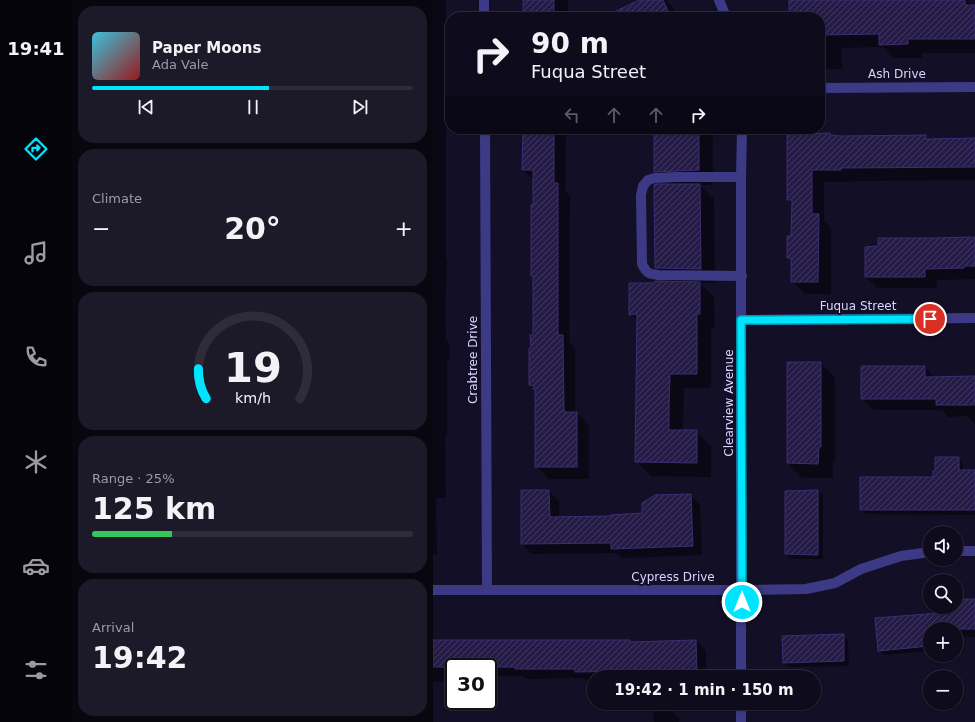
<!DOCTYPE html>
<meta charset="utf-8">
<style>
body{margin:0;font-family:"DejaVu Sans",sans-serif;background:#1c1929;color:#f1f3f6;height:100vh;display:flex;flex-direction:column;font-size:15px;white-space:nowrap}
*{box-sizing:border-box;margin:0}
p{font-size:13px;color:#9b9ba3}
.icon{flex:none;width:22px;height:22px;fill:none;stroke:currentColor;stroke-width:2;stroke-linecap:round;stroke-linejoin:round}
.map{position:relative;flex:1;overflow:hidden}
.panel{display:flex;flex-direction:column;gap:6px;padding:6px;background:#08060f;width:361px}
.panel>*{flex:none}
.top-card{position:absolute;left:12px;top:12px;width:380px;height:122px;border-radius:16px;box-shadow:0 1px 3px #0004,0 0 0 1px #2e2b3b;background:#0e0b1c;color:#f1f3f6;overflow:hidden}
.tools{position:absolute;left:490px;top:526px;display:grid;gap:8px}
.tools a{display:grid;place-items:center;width:40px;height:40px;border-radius:50%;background:#0e0b1c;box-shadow:0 1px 3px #0004,0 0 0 1px #2e2b3b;font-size:20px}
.speed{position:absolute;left:12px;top:658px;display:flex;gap:8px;font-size:20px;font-weight:700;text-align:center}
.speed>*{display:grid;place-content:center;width:52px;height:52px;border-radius:50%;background:#0e0b1c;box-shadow:0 1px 3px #0004,0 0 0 1px #2e2b3b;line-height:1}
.speed .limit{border:2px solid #111;border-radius:6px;background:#fff;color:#111}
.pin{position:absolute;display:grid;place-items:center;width:34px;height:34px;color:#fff;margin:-17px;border:2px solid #fff;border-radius:50%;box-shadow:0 1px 4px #0007}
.me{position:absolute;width:44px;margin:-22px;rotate:0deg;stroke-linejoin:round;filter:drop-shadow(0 0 3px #0008)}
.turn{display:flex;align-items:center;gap:14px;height:84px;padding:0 20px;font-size:18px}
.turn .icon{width:52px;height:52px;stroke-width:2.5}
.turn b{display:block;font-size:28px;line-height:34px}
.lanes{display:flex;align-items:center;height:38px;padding:0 20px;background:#0003;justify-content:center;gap:20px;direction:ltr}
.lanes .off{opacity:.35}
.big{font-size:30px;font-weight:700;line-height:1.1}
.panel .tile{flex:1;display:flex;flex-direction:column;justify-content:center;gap:6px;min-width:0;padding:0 14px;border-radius:16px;background:#1c1929}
.panel .dial{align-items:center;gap:0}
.dial svg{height:104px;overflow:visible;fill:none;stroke:#2e2b3b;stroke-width:7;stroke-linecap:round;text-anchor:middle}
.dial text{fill:#f1f3f6;stroke:none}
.song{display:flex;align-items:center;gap:12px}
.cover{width:48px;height:48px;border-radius:6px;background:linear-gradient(135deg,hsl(190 70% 55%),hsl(0 70% 35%))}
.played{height:4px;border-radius:2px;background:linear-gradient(90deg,#00e5ff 55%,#2e2b3b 55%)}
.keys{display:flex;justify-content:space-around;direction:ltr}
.heat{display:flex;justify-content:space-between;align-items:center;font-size:22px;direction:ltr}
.charge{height:6px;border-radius:3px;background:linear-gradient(90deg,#34c759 25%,#2e2b3b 0)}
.trip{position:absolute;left:154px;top:670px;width:234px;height:40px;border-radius:20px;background:#0e0b1c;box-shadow:0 1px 3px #0004,0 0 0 1px #2e2b3b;font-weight:700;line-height:40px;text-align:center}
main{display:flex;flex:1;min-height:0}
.tabs{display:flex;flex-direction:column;width:72px;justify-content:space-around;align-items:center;background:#06040b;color:#9b9ba3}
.tabs .icon{width:28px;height:28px}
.tabs .active{color:#00e5ff}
.tabs b{font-size:18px;color:#f1f3f6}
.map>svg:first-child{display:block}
.shadow{fill:#0007}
.building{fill:url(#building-hatch);stroke:#3b2d73}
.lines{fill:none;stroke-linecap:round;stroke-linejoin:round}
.service{stroke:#3d3a85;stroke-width:10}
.minor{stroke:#3d3a85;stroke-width:10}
.route-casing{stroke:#0095a6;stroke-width:10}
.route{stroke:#00e5ff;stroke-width:7}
.labels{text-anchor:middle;stroke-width:4;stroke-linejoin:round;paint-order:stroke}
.street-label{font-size:12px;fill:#d9d4ff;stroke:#130f26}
</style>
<main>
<nav class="tabs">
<b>19:41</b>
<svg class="icon active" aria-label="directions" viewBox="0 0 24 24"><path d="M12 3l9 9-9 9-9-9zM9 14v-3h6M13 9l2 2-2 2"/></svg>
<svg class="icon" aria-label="music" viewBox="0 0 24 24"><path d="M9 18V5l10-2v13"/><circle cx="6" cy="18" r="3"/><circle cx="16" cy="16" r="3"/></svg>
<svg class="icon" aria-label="phone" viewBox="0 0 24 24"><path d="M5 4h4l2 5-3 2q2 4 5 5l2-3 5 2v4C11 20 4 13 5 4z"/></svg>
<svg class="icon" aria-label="climate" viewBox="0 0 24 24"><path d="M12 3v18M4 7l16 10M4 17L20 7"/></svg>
<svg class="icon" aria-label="car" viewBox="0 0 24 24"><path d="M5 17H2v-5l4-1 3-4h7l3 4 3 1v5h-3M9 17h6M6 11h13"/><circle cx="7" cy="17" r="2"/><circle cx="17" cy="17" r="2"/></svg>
<svg class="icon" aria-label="filters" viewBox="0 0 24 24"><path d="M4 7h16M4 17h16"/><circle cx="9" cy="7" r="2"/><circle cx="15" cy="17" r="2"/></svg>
</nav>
<section class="panel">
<div class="tile">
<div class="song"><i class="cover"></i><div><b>Paper Moons</b><p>Ada Vale</p></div></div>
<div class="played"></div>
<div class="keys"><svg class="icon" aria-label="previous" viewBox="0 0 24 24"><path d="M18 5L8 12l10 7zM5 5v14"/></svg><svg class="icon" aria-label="pause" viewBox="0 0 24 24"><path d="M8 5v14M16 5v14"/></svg><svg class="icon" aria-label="next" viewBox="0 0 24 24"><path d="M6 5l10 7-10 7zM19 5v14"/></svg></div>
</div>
<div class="tile"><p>Climate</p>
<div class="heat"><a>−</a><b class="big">20°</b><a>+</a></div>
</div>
<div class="tile dial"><svg viewBox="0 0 100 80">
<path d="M14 69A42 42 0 1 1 86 69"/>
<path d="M14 69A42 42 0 0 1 8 46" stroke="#00e5ff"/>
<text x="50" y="56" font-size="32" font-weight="700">19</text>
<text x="50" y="72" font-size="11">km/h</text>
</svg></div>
<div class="tile"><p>Range · 25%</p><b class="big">125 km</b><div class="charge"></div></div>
<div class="tile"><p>Arrival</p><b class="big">19:42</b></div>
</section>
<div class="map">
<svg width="542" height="722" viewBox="0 0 542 722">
<defs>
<pattern id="building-hatch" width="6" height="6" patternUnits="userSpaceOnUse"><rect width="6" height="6" fill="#241b47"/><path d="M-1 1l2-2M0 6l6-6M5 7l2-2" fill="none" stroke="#433b63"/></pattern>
</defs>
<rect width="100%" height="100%" fill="#130f26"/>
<g class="shadow">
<path d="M0,0H13V46H11V122L13,124V259L14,260L12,324H13V340L17,344L16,362H14V436H12L13,498H3L4,554L0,555Z"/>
<rect x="91" y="0" width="44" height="17"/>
<path d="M208,0H233L239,6L245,17H188Z"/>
<path d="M357,0H534L540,6H542V53H489V58H461L450,47L408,48L409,69H387V17H357Z"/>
<path d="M91,129H133L132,191L137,196L136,342L142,348V413H144L156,425V479H116L103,466V391L97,385L99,349L101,336V277L99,276L101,180L90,170Z"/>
<path d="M222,129H280V185H267L281,199L282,283H267L281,297L282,328H278V388H251L250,423V431H263L278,446V477L218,476L204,462L205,322L197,314L237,282L223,268L236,185L222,171Z"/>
<path d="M397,134L398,136L408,137L493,136L497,140L542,139V180L421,181V182H391V221L398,228V294H372L359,281V262L355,258L359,237L360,205L355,200Z"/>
<path d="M542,238V279L503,280L504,288H444L433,277Z"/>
<path d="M355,363H387L402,377V461H400V478H369L355,463Z"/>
<path d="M492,367L502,378L542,377V424L534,416L515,417L509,410H441L429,399Z"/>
<path d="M526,458L530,463V471H542V515L433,514L428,509L501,478Z"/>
<path d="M116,491L126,501V518L178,517L210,514L257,495L267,505L269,555L189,558L183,553L99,554L89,544Z"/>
<path d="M385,491L390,495V559H358L353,554Z"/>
<path d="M523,598H535L538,600H542V637L523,636V629H497V651L451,655L446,651L521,613V607H523Z"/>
<path d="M410,635L415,640L416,666L356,667L351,663Z"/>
<path d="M0,641H197L198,643L263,641L273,651V677H161V681H153L150,678L93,679L91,676H55V667H21V676H17V682H0Z"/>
<path d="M223,709H237L246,718V722H221L220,713H222Z"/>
</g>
<g class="building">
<rect x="90" y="0" width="31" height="17"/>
<path d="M206,0H230L238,17H171Z"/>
<path d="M356,0H532V5H542V39H475V44L446,45V34L387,35V17H356Z"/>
<path d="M90,129H121V183H125V335H130L131,412H144V467H102V389H100L101,386L96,385V348H98L97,335H100V276H98V205H100V170H89Z"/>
<path d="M221,129H266V170L221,172Z"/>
<path d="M397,133V135L408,136L493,135V139L542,138V167L408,168V170H379V214H386L385,282H358V258H354V236H358L359,200H354V135Z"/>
<path d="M223,184H267L268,269L222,268L221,191V185Z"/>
<path d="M542,237V266H531V268L492,269V277H432V247L445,246V238H500Z"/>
<path d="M222,281L267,282V314H264V374H237L236,408V430H264V463L202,462L204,314L196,315V283H222Z"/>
<path d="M354,362H388V447H386L385,464L354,463Z"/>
<path d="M428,366H492V377L542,376V405H503V399H428Z"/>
<path d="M502,457H526V470H542V510H427V477H500V471H502Z"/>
<path d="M88,490H116L117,517L177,516V515L209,513V503L222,495L258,494L260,546L178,549V543L88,544Z"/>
<path d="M385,490V555L352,554V491Z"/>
<path d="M523,599H542V629H497V646L445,651L442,618L520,612V607H523Z"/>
<path d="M411,634V661L350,663L349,636Z"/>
<path d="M0,640H197V642L263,640L264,674L208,676V671L142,672V669H82V667H0Z"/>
</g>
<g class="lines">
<path class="service" d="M308,177H243L222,178L215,180L210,186L208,195L209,264C214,274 216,274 226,275L309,276"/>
<g class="minor">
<path d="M51,0V17"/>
<path d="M286,0L293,17"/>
<path d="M387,88L542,87"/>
<path d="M52,129L54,590"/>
<path d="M308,320L542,318"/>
<path d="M523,551H542"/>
<path d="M0,590H309L373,589L402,583L428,569L468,556L497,552"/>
<path d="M308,677V177L309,129"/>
<path d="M308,722V703"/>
</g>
</g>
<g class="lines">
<defs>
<path id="route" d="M309,602L308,320L497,319"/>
</defs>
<use href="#route" class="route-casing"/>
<use href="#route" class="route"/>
</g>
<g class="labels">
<g class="street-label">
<text x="464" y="78">Ash Drive</text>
<text x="425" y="310">Fuqua Street</text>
<text transform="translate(40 360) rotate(-90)" y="4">Crabtree Drive</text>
<text transform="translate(296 403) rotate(-90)" y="4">Clearview Avenue</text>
<text x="240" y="581">Cypress Drive</text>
</g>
</g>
</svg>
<div class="tools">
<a><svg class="icon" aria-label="sound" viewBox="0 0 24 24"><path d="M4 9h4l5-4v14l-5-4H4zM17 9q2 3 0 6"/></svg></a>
<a><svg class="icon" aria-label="search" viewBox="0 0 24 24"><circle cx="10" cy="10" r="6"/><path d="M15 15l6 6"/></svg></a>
<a>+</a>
<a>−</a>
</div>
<div class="speed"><div class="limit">30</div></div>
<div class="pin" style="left:497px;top:319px;background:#d93025"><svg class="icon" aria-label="arrive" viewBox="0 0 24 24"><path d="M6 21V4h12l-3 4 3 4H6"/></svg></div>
<svg class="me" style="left:309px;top:602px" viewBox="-20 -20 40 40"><circle r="17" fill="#00e5ff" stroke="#fff" stroke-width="3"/><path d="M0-11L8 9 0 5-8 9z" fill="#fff"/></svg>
<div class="trip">19:42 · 1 min · 150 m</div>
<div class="top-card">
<div class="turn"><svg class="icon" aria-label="right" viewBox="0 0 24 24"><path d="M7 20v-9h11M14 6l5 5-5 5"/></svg><div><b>90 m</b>Fuqua Street</div></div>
<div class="lanes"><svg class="icon off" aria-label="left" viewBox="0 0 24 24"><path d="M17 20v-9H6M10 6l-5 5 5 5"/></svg><svg class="icon off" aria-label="ahead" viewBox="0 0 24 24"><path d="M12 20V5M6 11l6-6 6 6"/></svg><svg class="icon off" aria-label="ahead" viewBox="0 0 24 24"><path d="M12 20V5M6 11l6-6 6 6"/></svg><svg class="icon" aria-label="right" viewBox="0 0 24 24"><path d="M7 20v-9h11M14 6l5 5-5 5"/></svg></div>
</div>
</div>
</main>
